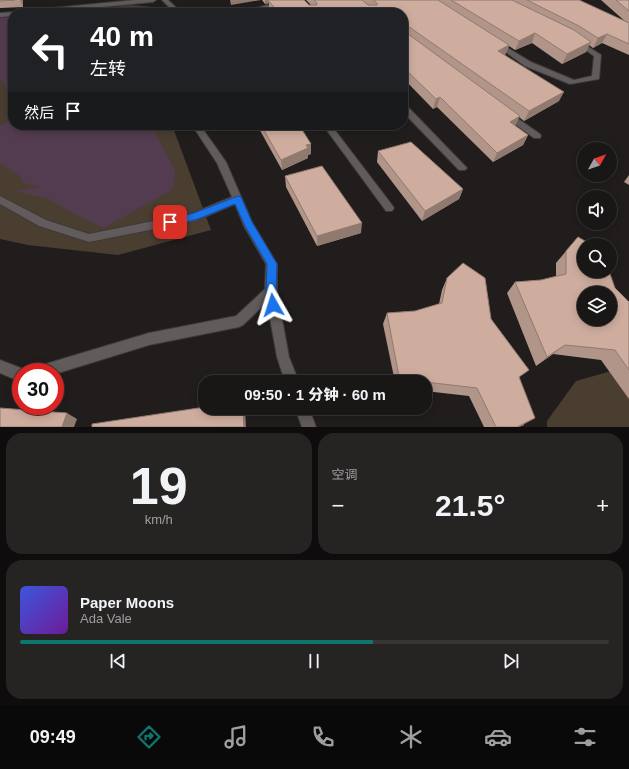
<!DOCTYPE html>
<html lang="zh">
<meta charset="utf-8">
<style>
body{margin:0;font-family:Helvetica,"Noto Sans SC",sans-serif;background:#262323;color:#f1f3f6;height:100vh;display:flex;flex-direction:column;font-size:15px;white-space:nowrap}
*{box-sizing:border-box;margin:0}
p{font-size:13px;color:#9f9fa1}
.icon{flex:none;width:22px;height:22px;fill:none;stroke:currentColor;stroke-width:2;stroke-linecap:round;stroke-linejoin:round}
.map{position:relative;height:427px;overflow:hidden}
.side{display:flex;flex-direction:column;gap:6px;padding:6px;background:#0e0c0c;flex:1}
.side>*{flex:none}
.banner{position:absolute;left:8px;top:8px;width:400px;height:122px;border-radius:16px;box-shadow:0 2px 10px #0003,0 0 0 1px #373535;background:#202124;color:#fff;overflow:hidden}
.needle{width:26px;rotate:50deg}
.tools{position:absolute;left:577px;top:142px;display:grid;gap:8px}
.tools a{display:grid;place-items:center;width:40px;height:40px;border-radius:50%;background:#191616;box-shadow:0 2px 10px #0003,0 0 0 1px #373535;font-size:20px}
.speed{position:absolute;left:12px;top:363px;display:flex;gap:8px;font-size:20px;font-weight:700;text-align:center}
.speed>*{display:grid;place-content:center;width:52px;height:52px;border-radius:50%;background:#191616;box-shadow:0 2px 10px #0003,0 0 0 1px #373535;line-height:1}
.speed .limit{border:6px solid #d22;background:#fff;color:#111}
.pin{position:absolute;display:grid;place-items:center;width:34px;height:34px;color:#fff;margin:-17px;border-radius:8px;box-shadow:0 2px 6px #0006}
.me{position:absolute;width:44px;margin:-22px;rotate:354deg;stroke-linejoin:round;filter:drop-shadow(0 0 3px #0008)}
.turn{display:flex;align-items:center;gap:14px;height:84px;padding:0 16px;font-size:18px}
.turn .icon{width:52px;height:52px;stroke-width:2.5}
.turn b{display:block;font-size:28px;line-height:34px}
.then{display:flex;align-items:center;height:38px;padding:0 16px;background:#0003;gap:8px;font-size:15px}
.big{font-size:30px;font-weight:800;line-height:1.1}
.side .tile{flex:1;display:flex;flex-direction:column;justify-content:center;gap:6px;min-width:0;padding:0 14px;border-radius:16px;background:#262323}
.side .dial{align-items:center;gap:0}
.dial b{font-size:52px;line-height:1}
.song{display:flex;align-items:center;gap:12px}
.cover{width:48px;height:48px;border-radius:6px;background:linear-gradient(135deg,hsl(230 70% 55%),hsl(280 70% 35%))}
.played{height:4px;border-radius:2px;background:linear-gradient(90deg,#0f766e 60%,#373535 60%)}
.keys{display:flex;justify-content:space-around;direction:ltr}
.heat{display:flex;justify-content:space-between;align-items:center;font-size:22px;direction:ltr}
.side .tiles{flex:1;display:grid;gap:6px;grid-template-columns:1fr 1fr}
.tile:last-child{grid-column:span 2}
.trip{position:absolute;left:198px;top:375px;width:234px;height:40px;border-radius:16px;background:#191616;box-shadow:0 2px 10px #0003,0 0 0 1px #373535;font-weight:800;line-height:40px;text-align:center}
.tabs{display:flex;height:64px;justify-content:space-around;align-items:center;background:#0a0909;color:#9f9fa1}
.tabs .icon{width:28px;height:28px}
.tabs .active{color:#0f766e}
.tabs b{font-size:18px;color:#f1f3f6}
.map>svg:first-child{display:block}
.green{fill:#4a3e31}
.water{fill:#533c4f}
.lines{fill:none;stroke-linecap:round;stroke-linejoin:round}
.minor-casing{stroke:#3e3a3a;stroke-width:2}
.minor{fill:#615b5b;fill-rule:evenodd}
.wall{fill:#b19589}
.shaded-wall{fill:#90796f}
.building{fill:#cead9f;stroke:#90796f;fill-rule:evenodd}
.route{fill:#1a73e8;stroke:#114b97}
</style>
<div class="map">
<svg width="629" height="427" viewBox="0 0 629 427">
<rect width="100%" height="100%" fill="#211d1d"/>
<g class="green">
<path d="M131,5L153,7L154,13H60Z"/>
<path d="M13,18V125H172L211,230L118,255L28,245L0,239V20Z"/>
<path d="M629,366V427H547V421L576,381Z"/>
</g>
<g class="water">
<path d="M111,9L140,13H39Z"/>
<path d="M13,16V92L7,88L0,79V17Z"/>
<path d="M13,105V125H151L175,171L173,189L104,228L74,214L49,199L15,191L41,187L23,183L20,176L0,163V126L11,118Z"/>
</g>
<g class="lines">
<defs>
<g id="minor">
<path d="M135,0H156L153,2L41,13H19L22,11Z"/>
<path d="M162,0H168L182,13H175Z"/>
<path d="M286,0H296L248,13H237Z"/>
<path d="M13,12L15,13H13V16L0,17V13Z"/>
<path d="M574,40H578L601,55L599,79L570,84L525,66L493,43L498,42L531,62L574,80L592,76L594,56L574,42Z"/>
<path d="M403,105H406L465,166L467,168L465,170H459L403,112Z"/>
<path d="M507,111L540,134L541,136L540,138H534L504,116V112Z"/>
<path d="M192,125H200L226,162L252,222L277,264V291L289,357L299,382H285L277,357L267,302L243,325L239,327L149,345L55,374V372H35L37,367L42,365L149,333L236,316L265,289L266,264L244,226L235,204L195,221L89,242L39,226L0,204V196L46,220L89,234L193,213L232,197L217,163Z"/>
<path d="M323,125H331L392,205L394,208L392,211H386Z"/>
<path d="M0,360L26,370V372H21V382L0,373Z"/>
<path d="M295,408H309L316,427H302Z"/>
</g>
</defs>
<use href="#minor" class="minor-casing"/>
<use href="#minor" class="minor"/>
</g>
<g class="wall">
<path d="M0,0H23V7L0,8Z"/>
<path d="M262,0H304L309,5H311L306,0H579L627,23L601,0H629V55L602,43L593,48L589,45L586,52L562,64L532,43L515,50L509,46L505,55L559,101L524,121L519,117L515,126L528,135L523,145L493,162L437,107L433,109L403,78V13H272L269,9V3L265,4Z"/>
<path d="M257,125H299L311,144V154L308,155V158L282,170Z"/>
<path d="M358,125H376L363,131Z"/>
<path d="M378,151L463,189L459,199L422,221L377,162Z"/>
<path d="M629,175V185L624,182Z"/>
<path d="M285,176L361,233L317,246L286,187Z"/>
<path d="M578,237L615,288L629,302V399L601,360L553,354L536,366L507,293L515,282L541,280L556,276V263Z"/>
<path d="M447,278L491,319L520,378L524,425L519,427H484L469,396L425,391V382H395L383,324L387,313L415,311L439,304L442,290Z"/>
</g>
<g class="shaded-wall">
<path d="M20,0H23V7Z"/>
<path d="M230,0H261L231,5Z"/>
<path d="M265,0H268L269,3L265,4Z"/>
<path d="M535,33L532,43L515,50L519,41Z"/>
<path d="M607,34L602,43L593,48L598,38Z"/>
<path d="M591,42L586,52L562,64L567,54Z"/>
<path d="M509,45L505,55L494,60L498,51Z"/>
<path d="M564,92L559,101L524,121L529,111Z"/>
<path d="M440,97L437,107L433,109L436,99Z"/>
<path d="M520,116L515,126L505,132L510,122Z"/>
<path d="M364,125H376L363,131Z"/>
<path d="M528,135L523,145L493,162L497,153Z"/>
<path d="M311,144V154L308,155V158L282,170L281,160L306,145Z"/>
<path d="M463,189L459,199L422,221L425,211Z"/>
<path d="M362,223L361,233L317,246V236Z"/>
<path d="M565,345L553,354L536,366L547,357Z"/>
<path d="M243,408H245L246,427H244Z"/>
<path d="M67,413L77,419L74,427H62Z"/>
<path d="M535,418L519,427H517Z"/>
</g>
<g class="building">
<path d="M0,0H15L0,1Z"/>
<path d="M268,0H304L309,5H317V3L314,0H362L368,5H377V3L373,0H438L509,45L498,51L564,92L529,111L405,24H403L404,31L520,116L510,122L528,135L497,153L440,97L436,99L403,67V13H279Z"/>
<path d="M451,0H512L574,30L591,42L567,54L535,33L519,41Z"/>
<path d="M527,0H579L629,23V44L607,34L598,38L579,26Z"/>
<path d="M616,0H629V11Z"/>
<path d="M261,125H299L311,144L306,145L308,148L281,160Z"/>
<path d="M411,142L463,189L425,211L378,151Z"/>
<path d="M322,166L362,223L317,236L285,176Z"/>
<path d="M578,237L592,245H584V271H609L615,288L629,302V370L615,350L565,345L547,357L515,282L541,280L566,274V251ZM584,293H610V319H584Z"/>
<path d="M463,263L485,278L491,319L529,370L519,377L535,418L517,427H496L477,388L425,382H400L387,313L415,311L442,303L447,278Z"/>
<path d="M205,407V408H243L244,427H92V424Z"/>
<path d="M0,408L67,413L62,427H0Z"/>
</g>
<path class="route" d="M238,196L241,197L252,222L277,264L276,292L279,305L277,308L273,309L270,308L266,292L267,264L245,226L235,204L198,219L170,226L165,222L167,220L194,213Z"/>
</svg>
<div class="tools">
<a><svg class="needle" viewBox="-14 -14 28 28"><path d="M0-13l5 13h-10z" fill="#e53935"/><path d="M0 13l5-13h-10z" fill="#9f9fa1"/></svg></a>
<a><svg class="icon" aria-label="sound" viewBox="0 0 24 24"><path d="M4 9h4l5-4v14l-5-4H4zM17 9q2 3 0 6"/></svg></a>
<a><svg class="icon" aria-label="search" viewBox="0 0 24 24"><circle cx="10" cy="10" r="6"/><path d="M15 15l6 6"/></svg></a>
<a><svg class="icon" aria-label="layers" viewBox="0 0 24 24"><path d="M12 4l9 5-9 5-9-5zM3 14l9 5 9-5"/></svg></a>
</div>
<div class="speed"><div class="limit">30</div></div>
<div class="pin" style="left:170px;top:222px;background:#d93025"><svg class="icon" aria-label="arrive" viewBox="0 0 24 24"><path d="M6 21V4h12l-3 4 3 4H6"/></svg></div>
<svg class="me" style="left:273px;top:305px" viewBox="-20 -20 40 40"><path d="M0-17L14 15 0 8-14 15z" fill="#1a73e8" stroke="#fff" stroke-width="4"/></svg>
<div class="trip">09:50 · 1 分钟 · 60 m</div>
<div class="banner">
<div class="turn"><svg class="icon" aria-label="left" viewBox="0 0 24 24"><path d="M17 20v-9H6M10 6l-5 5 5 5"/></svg><div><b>40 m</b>左转</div></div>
<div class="then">然后<svg class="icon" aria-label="arrive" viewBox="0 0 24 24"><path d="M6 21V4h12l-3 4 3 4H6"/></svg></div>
</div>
</div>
<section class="side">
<div class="tiles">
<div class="tile dial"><b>19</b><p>km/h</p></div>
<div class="tile"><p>空调</p>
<div class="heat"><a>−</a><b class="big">21.5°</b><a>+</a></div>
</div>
<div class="tile">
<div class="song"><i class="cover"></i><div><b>Paper Moons</b><p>Ada Vale</p></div></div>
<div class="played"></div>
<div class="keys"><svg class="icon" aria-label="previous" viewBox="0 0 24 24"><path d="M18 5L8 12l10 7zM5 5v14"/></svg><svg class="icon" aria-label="pause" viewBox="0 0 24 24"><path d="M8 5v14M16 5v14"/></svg><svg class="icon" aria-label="next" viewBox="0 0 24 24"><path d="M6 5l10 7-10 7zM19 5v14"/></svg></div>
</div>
</div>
</section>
<nav class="tabs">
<b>09:49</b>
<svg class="icon active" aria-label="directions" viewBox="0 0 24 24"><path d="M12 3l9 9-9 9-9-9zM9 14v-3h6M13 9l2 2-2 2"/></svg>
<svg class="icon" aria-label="music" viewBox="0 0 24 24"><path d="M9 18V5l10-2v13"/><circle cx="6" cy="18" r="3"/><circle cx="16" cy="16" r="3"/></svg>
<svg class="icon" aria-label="phone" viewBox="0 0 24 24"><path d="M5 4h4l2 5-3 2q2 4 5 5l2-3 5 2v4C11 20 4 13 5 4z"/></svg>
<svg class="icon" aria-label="climate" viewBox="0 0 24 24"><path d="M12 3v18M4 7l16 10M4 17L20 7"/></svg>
<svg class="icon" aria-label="car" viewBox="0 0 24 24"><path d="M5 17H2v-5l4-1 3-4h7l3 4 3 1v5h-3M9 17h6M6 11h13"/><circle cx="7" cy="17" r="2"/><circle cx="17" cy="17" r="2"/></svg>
<svg class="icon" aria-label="filters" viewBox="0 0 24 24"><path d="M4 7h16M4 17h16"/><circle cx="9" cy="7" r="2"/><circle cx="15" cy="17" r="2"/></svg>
</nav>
